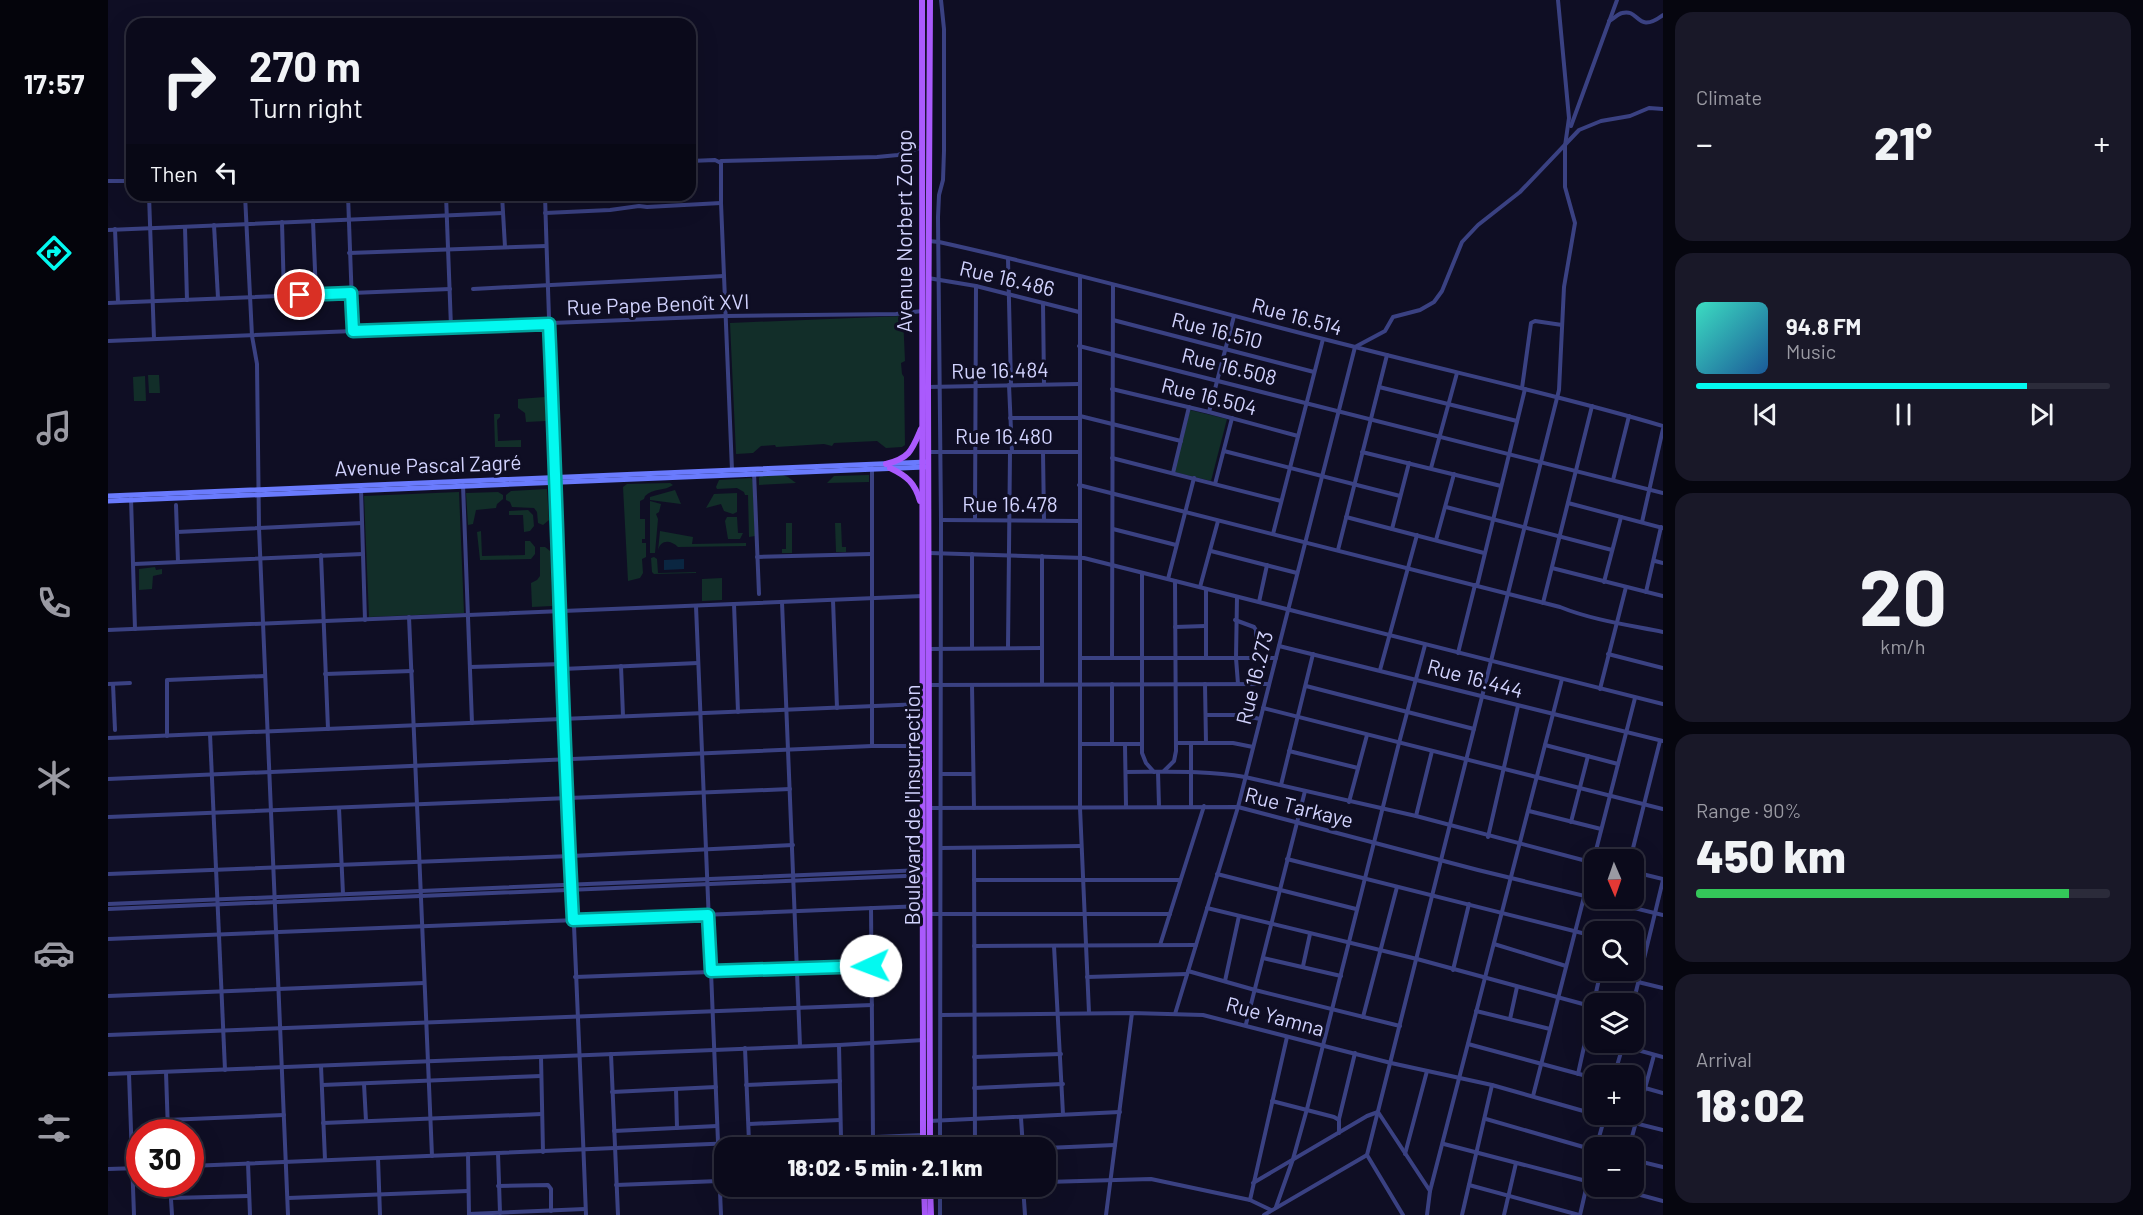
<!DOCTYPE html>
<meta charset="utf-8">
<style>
body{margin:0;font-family:Barlow,sans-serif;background:#191828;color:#f1f3f6;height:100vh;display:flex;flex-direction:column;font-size:22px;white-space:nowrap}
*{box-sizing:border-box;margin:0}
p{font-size:20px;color:#9a9aa3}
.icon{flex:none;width:33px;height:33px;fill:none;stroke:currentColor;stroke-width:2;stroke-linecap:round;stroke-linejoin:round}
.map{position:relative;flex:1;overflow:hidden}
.panel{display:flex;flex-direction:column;gap:12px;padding:12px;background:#06060f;width:480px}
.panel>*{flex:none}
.top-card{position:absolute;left:18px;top:18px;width:570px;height:183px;border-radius:18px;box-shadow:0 6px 24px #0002,0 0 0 2px #2b2b3a;background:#0b0a1b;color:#f1f3f6;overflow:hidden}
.needle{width:39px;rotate:178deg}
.tools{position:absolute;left:1476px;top:849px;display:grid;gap:12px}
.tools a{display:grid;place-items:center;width:60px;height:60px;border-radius:12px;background:#0b0a1b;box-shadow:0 6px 24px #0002,0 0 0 2px #2b2b3a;font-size:30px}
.speed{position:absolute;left:18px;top:1119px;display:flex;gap:12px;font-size:30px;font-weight:700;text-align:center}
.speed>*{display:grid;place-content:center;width:78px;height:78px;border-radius:50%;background:#0b0a1b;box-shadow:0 6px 24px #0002,0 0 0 2px #2b2b3a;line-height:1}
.speed .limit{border:9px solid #d22;background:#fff;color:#111}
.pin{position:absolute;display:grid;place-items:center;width:51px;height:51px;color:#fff;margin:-26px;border:3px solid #fff;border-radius:50%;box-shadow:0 2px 6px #0007}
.me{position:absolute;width:66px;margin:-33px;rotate:268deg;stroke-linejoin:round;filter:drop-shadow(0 0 4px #0008)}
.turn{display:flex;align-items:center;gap:21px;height:126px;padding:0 24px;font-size:27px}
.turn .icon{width:78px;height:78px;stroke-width:2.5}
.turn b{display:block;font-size:42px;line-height:51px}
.then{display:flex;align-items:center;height:57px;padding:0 24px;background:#0003;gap:12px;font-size:22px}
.big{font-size:45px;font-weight:800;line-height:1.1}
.panel .widget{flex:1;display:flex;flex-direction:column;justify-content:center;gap:9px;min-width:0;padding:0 21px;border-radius:18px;background:#191828}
.panel .dial{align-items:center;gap:0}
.dial b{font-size:78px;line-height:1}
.song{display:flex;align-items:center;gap:18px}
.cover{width:72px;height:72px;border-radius:9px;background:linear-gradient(135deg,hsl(170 70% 55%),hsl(210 70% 35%))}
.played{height:6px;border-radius:3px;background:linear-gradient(90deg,#03f9f0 80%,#2b2b3a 80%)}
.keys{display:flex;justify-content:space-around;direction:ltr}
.heat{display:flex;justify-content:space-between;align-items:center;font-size:33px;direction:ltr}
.charge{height:9px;border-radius:4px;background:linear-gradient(90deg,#34c759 90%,#2b2b3a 0)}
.trip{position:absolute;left:606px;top:1137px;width:342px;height:60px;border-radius:18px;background:#0b0a1b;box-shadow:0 6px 24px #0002,0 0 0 2px #2b2b3a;font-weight:800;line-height:60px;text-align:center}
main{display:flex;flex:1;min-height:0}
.dock{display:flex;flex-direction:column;width:108px;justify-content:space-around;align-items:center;background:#04040b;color:#9a9aa3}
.dock .icon{width:42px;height:42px}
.dock .active{color:#03f9f0}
.dock b{font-size:27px;color:#f1f3f6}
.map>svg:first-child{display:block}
.green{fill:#122e29}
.water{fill:#0a2641}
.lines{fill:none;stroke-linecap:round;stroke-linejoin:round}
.minor{stroke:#3a4182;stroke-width:4}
.secondary{stroke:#6a7bfd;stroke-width:5}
.primary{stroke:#aa5afd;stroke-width:6}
.route-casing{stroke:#02a29c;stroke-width:15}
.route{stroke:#03f9f0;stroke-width:10}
.labels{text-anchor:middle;stroke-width:6;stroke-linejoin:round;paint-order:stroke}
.street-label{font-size:21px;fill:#d2d3fe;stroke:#0f0e24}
</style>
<main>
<nav class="dock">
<b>17:57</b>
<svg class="icon active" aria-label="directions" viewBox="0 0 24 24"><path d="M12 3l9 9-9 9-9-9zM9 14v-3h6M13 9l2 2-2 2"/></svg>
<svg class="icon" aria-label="music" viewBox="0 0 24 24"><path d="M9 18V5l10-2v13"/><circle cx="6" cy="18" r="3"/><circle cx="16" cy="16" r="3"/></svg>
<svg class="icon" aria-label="phone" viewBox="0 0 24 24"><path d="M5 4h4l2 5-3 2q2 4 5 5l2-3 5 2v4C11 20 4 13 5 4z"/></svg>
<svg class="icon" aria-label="climate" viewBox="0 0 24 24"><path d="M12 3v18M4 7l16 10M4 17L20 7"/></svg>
<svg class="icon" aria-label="car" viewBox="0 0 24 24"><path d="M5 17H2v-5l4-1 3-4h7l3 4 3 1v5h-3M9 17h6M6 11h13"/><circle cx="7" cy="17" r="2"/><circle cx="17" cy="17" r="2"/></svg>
<svg class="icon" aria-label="filters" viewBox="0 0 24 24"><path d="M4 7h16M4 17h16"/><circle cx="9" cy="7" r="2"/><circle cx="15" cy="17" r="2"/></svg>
</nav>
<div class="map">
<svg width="1555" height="1215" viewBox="0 0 1555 1215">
<rect width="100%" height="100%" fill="#0f0e24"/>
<g class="green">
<path d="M795,316L797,361L793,363L794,374L796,377L797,445L794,447L778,448L769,441L726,443L724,446L716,444L668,447L667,445L653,446L645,453L628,454L622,323Z"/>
<path d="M40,375H51L52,393H41Z"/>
<path d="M37,376L38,401H26L25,377Z"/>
<path d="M437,397L438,421L418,422L417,413L410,408V399Z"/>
<path d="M1082,410L1119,419L1103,481L1066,472Z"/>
<path d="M386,414H392V417L389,420L390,441L413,440V447H387Z"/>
<path d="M657,468L680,477L688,483L651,485V478Z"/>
<path d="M761,475V482L719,483L726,476Z"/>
<path d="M643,478L645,480L647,536L641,537L640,495H637L636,492L629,488L609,489L608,487L611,480Z"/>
<path d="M562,483L565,485C557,491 545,488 537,496L536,499L532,501V519H537V539H534V543H538V557L534,559L535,573L532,578L520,581L515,487L519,484Z"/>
<path d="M439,489L441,520L435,525L430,523L429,512L426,508L404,507L402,502L398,500V495L403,491Z"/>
<path d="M567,490L573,504L542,500V497Z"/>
<path d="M351,492L356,613L261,617L256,496Z"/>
<path d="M390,492L395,495V499L389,504L388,508L368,510L365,524L360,525L358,493Z"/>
<path d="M629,493V512L625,514L616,511L613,504L598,508L606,494Z"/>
<path d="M542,501L553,504L551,512L548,514L550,519L547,553H542Z"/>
<path d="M420,510L425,515L426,526L422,531L416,532L415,515H401V511Z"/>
<path d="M619,517H629L630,533H635L632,539H620L617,521Z"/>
<path d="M678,523H684V553H674V549H678Z"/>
<path d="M727,523H733L734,547H738V552H728Z"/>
<path d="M373,531L374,556L417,555V541H422L427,547V554L423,559L372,560L369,532Z"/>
<path d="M552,531L585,537L584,544L638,543V546L570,547C563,540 552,539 550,551Z"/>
<path d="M432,547H437L442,551L444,606L424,607L423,583L429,580L432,576Z"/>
<path d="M546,557L549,559L550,573L588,572V573L546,574L544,572L543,558Z"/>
<path d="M47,567L48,570L54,569V574L45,576L44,589L31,590V569Z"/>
<path d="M614,578V600L594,601V579Z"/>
</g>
<path class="water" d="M576,559V569L556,570V560Z"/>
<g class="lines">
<g class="minor">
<path d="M1501,21C1505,19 1510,14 1514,13C1532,8 1528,35 1555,15"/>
<path d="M1463,126L1509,0"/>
<path d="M582,161L607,160L613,163V161L769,157L790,155L814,147"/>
<path d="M613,163V203L624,470"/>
<path d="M0,181H24"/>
<path d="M41,195L46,339"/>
<path d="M137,195L144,336L149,364L151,528L180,1215"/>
<path d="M240,195L245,331"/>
<path d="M338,195L343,327"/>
<path d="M394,195L397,247"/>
<path d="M437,195C447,535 465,875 478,1215"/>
<path d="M437,213L502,210L531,206L539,207L613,203"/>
<path d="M205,221L208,295"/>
<path d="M174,222L176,296"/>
<path d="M106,225L110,298"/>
<path d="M77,227L79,300"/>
<path d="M7,229L10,302"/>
<path d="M0,230L395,213"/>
<path d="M821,241L831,242C972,273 1111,313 1251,348C1352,374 1454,396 1555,426"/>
<path d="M241,253L438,246"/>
<path d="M900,259L903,385"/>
<path d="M972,277V808L981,1013"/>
<path d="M820,278L868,286L971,312"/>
<path d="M365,289L616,276"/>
<path d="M0,303L342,289"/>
<path d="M935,303L936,384"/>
<path d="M1005,320L1206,372"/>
<path d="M0,341L618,316L788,314L814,311"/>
<path d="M971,346L1555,493"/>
<path d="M901,385L904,452"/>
<path d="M819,387L971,384"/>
<path d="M1271,387L1409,421"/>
<path d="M1414,388L1423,323L1427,321L1454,325"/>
<path d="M1004,389L1101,412L1190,436"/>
<path d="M1101,412L1126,316"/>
<path d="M972,416L1073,441"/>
<path d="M902,418H972"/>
<path d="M1116,451L1292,496"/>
<path d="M820,452H972"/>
<path d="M935,452L936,520"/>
<path d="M1254,452L1393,486"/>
<path d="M1004,458L1173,501"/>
<path d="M764,468V746"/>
<path d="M1323,468L1349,373"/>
<path d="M646,472L651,594"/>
<path d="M1065,473L1081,407"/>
<path d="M1505,480L1521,416"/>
<path d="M1107,484L1124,418"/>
<path d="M355,485L364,723"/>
<path d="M971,485L1452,607C1484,620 1521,625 1555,632"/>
<path d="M253,489L257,620"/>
<path d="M23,498L27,629"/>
<path d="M1460,503L1555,528"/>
<path d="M68,505L70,562"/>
<path d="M1338,507L1504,550"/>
<path d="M1238,517L1376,553"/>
<path d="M833,520L971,521"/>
<path d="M867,520L868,286"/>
<path d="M1534,522L1555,429"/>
<path d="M1005,529L1068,545"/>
<path d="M1284,529L1301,463"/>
<path d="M69,532L254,523"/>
<path d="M1165,534L1215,339"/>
<path d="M1328,540L1346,474"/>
<path d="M1230,550L1279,355"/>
<path d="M1103,551L1189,573"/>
<path d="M821,553L976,558L1555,704"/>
<path d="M864,554V648"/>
<path d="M213,555L220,729"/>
<path d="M649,557L764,554"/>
<path d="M1547,561L1555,563"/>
<path d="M26,564L255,554"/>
<path d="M1444,568L1555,596"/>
<path d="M1034,573V753L1038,763L1046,772"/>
<path d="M1060,579L1086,478"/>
<path d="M1496,582L1513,517"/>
<path d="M1369,586L1417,389"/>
<path d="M1092,587L1110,521"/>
<path d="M1538,592L1553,527"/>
<path d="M1129,597L1128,658L1130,684"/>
<path d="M725,600L729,708"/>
<path d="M674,602L692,1046"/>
<path d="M1151,602L1159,565"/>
<path d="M1435,603L1484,406"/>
<path d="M626,604L630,712"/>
<path d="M588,606L613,1215"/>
<path d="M301,617L324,1156"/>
<path d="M1127,620L1146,627L1148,630V658"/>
<path d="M1067,627L1097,626"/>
<path d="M0,630L815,596"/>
<path d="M1171,646L1555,741"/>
<path d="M900,648L902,452"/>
<path d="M821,649L934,648"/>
<path d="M1350,653L1367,585"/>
<path d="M1500,654L1555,668"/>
<path d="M1098,657V589"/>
<path d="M972,658H1168"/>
<path d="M1004,658L1005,286"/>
<path d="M513,666L515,716"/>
<path d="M362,667L454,664"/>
<path d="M454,669L590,663"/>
<path d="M1272,670L1309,535"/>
<path d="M217,674L304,671"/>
<path d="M0,684L22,683"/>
<path d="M5,684L7,730"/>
<path d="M934,684V556"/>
<path d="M1097,684L1098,743"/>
<path d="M821,685L1161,684"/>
<path d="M864,685L866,808"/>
<path d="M1198,686L1366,729"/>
<path d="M1492,689L1518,587"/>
<path d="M1155,708L1555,809"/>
<path d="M1098,715H1134L1152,719"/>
<path d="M102,734L117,1070"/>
<path d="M59,736V680L157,676"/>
<path d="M0,738L814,704"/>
<path d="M1068,743H1125L1145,747"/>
<path d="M1083,743V806"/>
<path d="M973,744H1034"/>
<path d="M1004,744V684"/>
<path d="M1017,745L1018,806"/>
<path d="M1437,745L1510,764"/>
<path d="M1181,751L1250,768"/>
<path d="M1056,771L1066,761L1068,751L1067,581"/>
<path d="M1018,772C1058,772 1098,770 1137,777L1308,816L1486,863"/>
<path d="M1050,772L1051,806"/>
<path d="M833,774H865"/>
<path d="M0,779L764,746H814"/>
<path d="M1173,785L1205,654"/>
<path d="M1241,802L1259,735"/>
<path d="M231,808L235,894"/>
<path d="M822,808L1130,807L1370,870L1555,915"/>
<path d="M1421,811L1493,829"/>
<path d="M1308,816L1324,751"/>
<path d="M0,817L682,789"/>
<path d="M1463,822L1480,756"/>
<path d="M1380,837L1410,706"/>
<path d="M833,848L972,846"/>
<path d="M866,848L867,1148"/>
<path d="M1179,859L1486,936"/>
<path d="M1522,860L1552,741"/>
<path d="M1526,872L1555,879"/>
<path d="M0,874L463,856L685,845"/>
<path d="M1109,874L1248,909"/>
<path d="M866,880H1072"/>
<path d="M0,904L815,870"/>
<path d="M763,908L765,1137"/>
<path d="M1099,908L1309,959L1486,1007"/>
<path d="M0,909L821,875"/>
<path d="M822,914H1062"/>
<path d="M0,939L815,906"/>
<path d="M1386,944L1458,966"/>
<path d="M1052,945L1096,806"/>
<path d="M866,946L1088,945"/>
<path d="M946,946L955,1114"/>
<path d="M1526,946L1537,948"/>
<path d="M1155,958L1233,976"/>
<path d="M1195,966L1202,934"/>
<path d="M1345,970L1361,904"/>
<path d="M1080,971L1147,990L1292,1026"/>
<path d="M467,977L763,966"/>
<path d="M979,977L1079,974"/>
<path d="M1117,981L1131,916"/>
<path d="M1530,982L1555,988"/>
<path d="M0,996L316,983"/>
<path d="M1525,1004L1555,880"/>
<path d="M1368,1011L1442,1029"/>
<path d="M1067,1014L1130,807L1247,347L1277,331L1285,317L1312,310L1326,302L1334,291L1354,242L1370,225L1412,192L1471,130L1493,121L1522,116L1541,108L1555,109"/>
<path d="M833,1015L1024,1013L1095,1015L1283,1063L1384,1085L1486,1114"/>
<path d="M1255,1017L1289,887"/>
<path d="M1402,1019L1409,987"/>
<path d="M1138,1024L1197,791"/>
<path d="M0,1035L764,1005"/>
<path d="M1360,1044L1486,1078"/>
<path d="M731,1045L733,1138"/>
<path d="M1515,1046L1555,1057"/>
<path d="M637,1048L641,1142"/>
<path d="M503,1054L510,1215"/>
<path d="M433,1057L435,1152"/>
<path d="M866,1057L953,1054"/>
<path d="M213,1066L217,1160"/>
<path d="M58,1072L60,1132"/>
<path d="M0,1074L731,1045L816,1040"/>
<path d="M21,1074L26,1215"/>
<path d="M1470,1074L1493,970"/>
<path d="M1506,1076L1516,1042"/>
<path d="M256,1084L258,1121"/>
<path d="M214,1085L433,1076"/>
<path d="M638,1085L732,1081"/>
<path d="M866,1088L955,1084"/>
<path d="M1537,1088L1555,1093"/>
<path d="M568,1089L569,1128"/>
<path d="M504,1092L608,1087"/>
<path d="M1425,1096L1527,698"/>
<path d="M1164,1101L1226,1117L1231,1120V1133"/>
<path d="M1490,1114L1555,1130"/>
<path d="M913,1118L915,1148"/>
<path d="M1231,1119L1247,1053"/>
<path d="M1378,1119L1486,1150"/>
<path d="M59,1120L176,1115"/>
<path d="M821,1121L1012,1112"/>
<path d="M215,1123L434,1114"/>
<path d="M641,1124L732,1120"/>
<path d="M506,1131L609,1126"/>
<path d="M1336,1144L1486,1183"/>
<path d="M832,1148L833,520L830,217L831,195L835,180L836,151V29L833,0"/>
<path d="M938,1148L1007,1145"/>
<path d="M1488,1148L1497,1116"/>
<path d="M1521,1148L1546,1055"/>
<path d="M390,1153L392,1213"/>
<path d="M360,1154L361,1215"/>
<path d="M1297,1154L1319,1071"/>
<path d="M270,1158L272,1215"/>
<path d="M1526,1160L1555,1167"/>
<path d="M140,1163L142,1215"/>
<path d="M82,1166L815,1135"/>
<path d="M0,1169L32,1168"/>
<path d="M938,1182L1043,1179L1142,1200L1163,1210"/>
<path d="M1145,1183L1259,1116L1270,1112L1322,1191L1319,1215"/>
<path d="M62,1184L64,1215"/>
<path d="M508,1185L611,1181"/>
<path d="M1361,1185L1471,1215"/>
<path d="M390,1186L440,1185L443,1189V1211"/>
<path d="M832,1186V1215"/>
<path d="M915,1186L917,1215"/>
<path d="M1499,1186L1555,1201"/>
<path d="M822,1187L840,1186"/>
<path d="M1322,1191L1454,679"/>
<path d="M63,1198L141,1196"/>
<path d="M180,1198L360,1191"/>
<path d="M1142,1200L1179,1037"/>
<path d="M1168,1207L1185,1159L1199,1109L1291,743L1317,645"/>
<path d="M361,1214L477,1209"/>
<path d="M998,1215L1024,1013"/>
<path d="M1156,1215L1259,1155"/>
<path d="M1295,1215L1259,1155L1451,390L1456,287L1467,223L1457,187V146L1461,118L1450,0"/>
<path d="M1354,1215L1384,1085"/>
<path d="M1396,1215L1408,1163"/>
<path d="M1472,1215L1486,1154"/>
</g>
<g class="secondary">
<path d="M0,496L819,462"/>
<path d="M0,501L817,467"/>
</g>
<g class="primary">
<path d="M814,0L815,1148"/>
<path d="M822,0L820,387L822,1148"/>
<path d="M778,464C802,458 804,450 813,429"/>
<path d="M782,468C799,476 807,483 812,501"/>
<path d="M816,1186L817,1215"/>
<path d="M822,1186L823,1215"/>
</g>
</g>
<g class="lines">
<defs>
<path id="route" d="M192,295L243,293L245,331L441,324C450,523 454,722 465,920L600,915L603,971L763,966"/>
</defs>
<use href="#route" class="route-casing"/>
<use href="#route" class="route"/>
</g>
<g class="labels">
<g class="street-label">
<text transform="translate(797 231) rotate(-90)" y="7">Avenue Norbert Zongo</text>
<text transform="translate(899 279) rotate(13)" y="7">Rue 16.486</text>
<text transform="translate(550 305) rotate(-2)" y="7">Rue Pape Benoît XVI</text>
<text transform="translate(1189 317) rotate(15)" y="7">Rue 16.514</text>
<text transform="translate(1109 331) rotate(14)" y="7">Rue 16.510</text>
<text transform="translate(1121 367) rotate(14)" y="7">Rue 16.508</text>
<text transform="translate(892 371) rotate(-1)" y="7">Rue 16.484</text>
<text transform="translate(1101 397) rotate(14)" y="7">Rue 16.504</text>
<text x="896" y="444">Rue 16.480</text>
<text transform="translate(320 466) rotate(-2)" y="7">Avenue Pascal Zagré</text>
<text x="902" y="512">Rue 16.478</text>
<text transform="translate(1147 678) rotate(-76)" y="7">Rue 16.273</text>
<text transform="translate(1367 679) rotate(15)" y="7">Rue 16.444</text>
<text transform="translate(805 805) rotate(-90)" y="7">Boulevard de l'Insurrection</text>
<text transform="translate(1191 808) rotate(14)" y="7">Rue Tarkaye</text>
<text transform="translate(1167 1017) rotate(15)" y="7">Rue Yamna</text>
</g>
</g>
</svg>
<div class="tools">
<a><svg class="needle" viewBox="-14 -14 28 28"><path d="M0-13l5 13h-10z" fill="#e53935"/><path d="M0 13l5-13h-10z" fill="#9a9aa3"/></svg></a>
<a><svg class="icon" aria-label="search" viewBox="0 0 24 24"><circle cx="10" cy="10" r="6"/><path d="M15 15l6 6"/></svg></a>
<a><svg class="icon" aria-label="layers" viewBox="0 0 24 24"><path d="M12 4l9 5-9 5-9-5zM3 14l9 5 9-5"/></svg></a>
<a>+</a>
<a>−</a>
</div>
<div class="speed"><div class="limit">30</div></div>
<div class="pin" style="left:192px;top:295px;background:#d93025"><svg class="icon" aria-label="arrive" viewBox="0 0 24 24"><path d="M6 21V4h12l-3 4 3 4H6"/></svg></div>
<svg class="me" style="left:763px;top:966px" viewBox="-20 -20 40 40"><circle r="19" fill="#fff"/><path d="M0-13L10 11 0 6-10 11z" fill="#03f9f0"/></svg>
<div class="trip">18:02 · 5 min · 2.1 km</div>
<div class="top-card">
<div class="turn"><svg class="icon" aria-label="right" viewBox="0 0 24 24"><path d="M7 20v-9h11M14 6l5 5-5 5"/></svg><div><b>270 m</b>Turn right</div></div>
<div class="then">Then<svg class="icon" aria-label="left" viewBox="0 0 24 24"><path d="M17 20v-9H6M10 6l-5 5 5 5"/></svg></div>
</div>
</div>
<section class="panel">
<div class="widget"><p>Climate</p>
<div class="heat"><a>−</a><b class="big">21°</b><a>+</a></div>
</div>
<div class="widget">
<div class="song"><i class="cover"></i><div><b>94.8 FM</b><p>Music</p></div></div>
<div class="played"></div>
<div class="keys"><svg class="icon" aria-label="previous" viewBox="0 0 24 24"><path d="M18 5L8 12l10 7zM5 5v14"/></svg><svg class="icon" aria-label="pause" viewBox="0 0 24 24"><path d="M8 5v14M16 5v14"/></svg><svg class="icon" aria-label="next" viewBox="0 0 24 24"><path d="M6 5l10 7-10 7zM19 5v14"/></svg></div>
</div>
<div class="widget dial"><b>20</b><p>km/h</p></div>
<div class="widget"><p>Range · 90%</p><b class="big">450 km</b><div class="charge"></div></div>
<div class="widget"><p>Arrival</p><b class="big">18:02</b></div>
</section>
</main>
